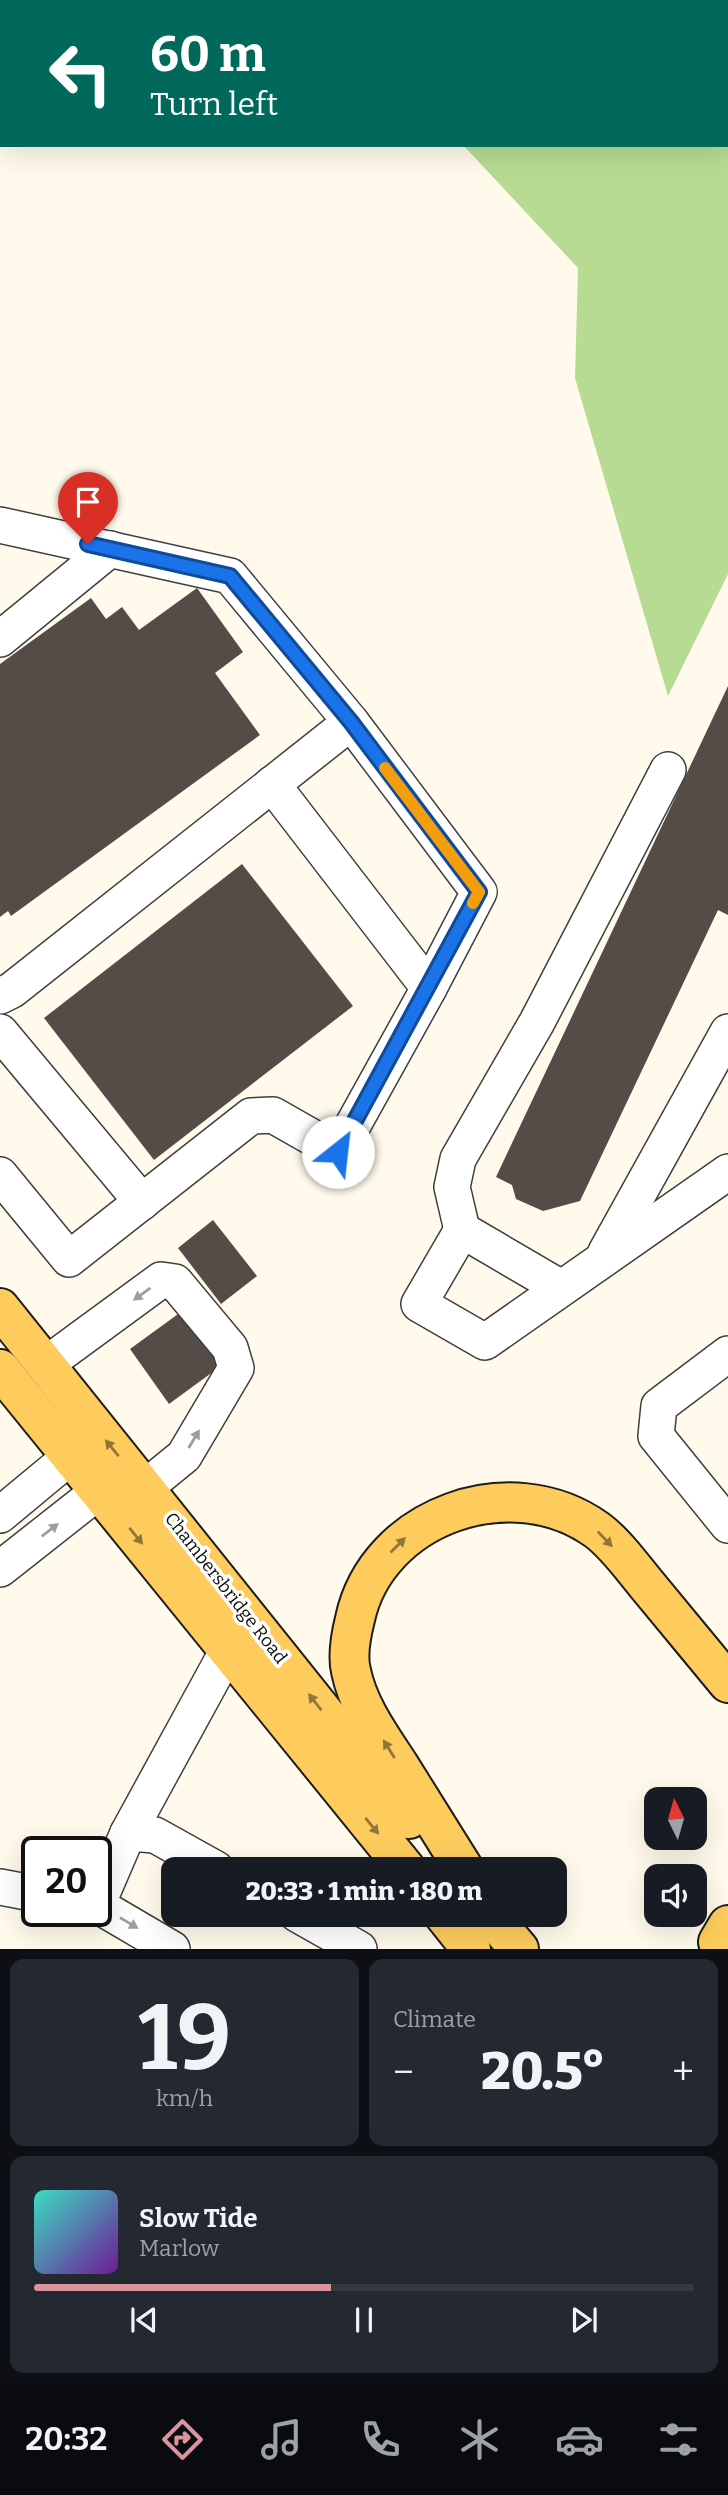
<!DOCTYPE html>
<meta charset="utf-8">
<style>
body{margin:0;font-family:Bitter,serif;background:#242831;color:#f1f3f6;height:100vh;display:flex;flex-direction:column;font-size:26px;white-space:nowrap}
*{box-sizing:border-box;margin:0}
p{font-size:23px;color:#9ea1a6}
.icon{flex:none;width:38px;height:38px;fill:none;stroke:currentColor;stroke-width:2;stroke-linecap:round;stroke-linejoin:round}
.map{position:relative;height:1949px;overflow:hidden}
.side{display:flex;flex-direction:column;gap:10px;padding:10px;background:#0d0f14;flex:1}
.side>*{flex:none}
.guide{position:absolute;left:0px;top:0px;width:728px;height:147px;box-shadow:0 7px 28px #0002;background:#00695c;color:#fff;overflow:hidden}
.needle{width:46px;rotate:355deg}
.controls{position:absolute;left:644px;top:1787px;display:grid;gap:14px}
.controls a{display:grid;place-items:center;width:63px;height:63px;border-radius:14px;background:#171b24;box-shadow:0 7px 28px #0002;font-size:35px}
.speed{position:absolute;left:21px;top:1836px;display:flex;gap:14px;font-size:35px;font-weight:700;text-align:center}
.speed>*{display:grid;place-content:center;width:91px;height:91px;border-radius:50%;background:#171b24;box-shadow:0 7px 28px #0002;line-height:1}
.speed .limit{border:4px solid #111;border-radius:10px;background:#fff;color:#111}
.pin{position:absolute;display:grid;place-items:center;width:60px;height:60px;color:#fff;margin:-72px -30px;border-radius:50% 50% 50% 0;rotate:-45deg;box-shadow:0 0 7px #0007}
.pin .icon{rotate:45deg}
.me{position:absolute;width:77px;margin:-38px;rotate:29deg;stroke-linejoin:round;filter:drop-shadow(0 0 5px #0008)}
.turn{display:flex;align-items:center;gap:24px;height:147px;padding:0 35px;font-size:32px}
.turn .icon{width:91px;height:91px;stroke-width:2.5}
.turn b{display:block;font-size:49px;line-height:60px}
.big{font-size:52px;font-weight:800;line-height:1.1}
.side .card{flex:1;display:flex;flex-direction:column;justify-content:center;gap:10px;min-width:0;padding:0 24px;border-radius:14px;background:#242831}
.side .dial{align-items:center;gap:0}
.dial b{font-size:91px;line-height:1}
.song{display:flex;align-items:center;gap:21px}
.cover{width:84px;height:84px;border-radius:10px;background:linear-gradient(135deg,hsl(170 70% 55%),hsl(280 70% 35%))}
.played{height:7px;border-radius:4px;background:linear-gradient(90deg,#db949d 45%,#363941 45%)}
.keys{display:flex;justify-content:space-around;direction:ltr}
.heat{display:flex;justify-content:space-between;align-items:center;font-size:38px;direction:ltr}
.side .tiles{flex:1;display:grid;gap:10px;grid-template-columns:1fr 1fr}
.card:last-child{grid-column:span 2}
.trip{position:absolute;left:161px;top:1857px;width:406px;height:70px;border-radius:14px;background:#171b24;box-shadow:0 7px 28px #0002;font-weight:800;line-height:70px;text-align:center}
.tabs{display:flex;height:112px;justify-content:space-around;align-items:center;background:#090b0e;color:#9ea1a6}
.tabs .icon{width:49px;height:49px}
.tabs .on{color:#db949d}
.tabs b{font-size:32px;color:#f1f3f6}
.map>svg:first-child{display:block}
.forest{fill:#b8db93}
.building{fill:#554c48}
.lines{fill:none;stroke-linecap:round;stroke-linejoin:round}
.minor-casing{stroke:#3f3f3f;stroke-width:38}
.major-casing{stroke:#1d1d1d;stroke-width:42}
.minor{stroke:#fff;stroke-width:35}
.major{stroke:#fdcc5d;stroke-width:38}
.oneway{fill:#9e9e9e}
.oneway2{fill:#917639}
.route-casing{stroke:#114b97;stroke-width:18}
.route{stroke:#1a73e8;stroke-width:12}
.slow{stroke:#f59e0b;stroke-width:12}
.labels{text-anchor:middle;stroke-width:7;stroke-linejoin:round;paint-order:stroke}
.street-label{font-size:18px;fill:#0c0c0c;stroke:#fff}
</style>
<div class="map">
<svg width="728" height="1949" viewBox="0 0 728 1949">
<rect width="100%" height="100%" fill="#fffaeb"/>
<path class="forest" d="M298,0H728V574L668,696L575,378L578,268L463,145H726V2Z"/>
<g class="building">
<path d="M197,588L243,652L215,673L260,735L11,916L8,911L0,917V664L91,598L106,619L122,607L139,630Z"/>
<path d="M728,686V915L718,910L580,1201L543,1211L516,1199L512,1185L496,1177Z"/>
<path d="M242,864L353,1006L154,1160L44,1018Z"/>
<path d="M213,1220L257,1276L221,1304L178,1248Z"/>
<path d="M185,1309L225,1363L169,1404L130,1349Z"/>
</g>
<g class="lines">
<defs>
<g id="minor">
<path d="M0,525L230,576L351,722L12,990L0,996"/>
<path d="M0,639L110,549"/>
<path d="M351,722L479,892L429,988"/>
<path d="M0,1032L142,1202"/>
<path d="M0,1175L69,1259L251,1116L273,1115L338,1152L429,988L272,784"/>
<path d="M462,1230L452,1187L458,1159L537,1022L668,770"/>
<path d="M606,1252L728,1032"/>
<path d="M561,1288L462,1230L419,1304L485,1342L728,1172"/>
<path d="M728,1354L659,1406L656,1436L728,1525"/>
<path d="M45,1365L161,1280L175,1282L230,1348L236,1368L184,1456L146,1487"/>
<path d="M0,1515L71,1456"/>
<path d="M0,1569L99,1491"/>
<path d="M128,1833L228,1650"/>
<path d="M0,1887L37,1894"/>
<path d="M297,1914L359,1949"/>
<path d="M172,1949L97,1905L128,1833L155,1835L216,1869"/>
</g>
<g id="major">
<path d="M0,1308L409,1819"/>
<path d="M0,1369L406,1869"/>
<path d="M464,1869C442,1834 421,1800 399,1765C380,1736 358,1706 351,1671C347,1655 351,1635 355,1619C377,1516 511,1468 597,1530C616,1544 632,1567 647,1585C674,1618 701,1650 728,1683"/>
<path d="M443,1914L471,1949"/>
<path d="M489,1914L519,1949"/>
<path d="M718,1942L728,1925"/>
</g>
</defs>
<use href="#minor" class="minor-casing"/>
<use href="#major" class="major-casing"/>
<use href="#minor" class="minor"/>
<use href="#major" class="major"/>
</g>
<defs><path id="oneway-solid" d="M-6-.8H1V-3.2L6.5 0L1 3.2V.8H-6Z" transform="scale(1.75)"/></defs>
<g class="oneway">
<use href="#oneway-solid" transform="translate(142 1294) rotate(144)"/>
<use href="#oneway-solid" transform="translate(194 1439) rotate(-59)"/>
<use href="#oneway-solid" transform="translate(50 1530) rotate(-38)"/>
<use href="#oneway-solid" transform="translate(129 1923) rotate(31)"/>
</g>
<g class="oneway2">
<use href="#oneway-solid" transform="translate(112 1448) rotate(-129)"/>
<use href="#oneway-solid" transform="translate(136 1536) rotate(51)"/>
<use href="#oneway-solid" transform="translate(605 1539) rotate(46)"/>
<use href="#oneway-solid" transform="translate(398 1545) rotate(-45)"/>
<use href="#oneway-solid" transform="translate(315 1702) rotate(-128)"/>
<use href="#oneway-solid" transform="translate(389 1749) rotate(-122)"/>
<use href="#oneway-solid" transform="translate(372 1826) rotate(51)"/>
</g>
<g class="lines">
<defs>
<path id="route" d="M88,544L230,576L351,722L479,892L338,1152"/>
</defs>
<use href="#route" class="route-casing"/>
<use href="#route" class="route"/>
<path class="slow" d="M385,768L479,892L473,903"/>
</g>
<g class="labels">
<g class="street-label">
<text transform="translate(226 1588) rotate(52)" y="6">Chambersbridge Road</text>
</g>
</g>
</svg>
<div class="controls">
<a><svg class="needle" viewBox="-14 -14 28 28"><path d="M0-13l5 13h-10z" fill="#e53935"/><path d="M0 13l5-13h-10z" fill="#9ea1a6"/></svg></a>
<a><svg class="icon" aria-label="sound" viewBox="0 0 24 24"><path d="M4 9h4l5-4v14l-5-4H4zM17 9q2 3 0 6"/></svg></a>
</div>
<div class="speed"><div class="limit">20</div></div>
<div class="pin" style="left:88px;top:544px;background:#d93025"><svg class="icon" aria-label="arrive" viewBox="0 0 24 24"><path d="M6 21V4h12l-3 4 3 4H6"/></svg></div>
<svg class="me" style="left:338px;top:1152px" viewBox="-20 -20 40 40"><circle r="19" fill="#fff"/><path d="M0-13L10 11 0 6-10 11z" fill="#1a73e8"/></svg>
<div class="trip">20:33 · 1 min · 180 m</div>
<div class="guide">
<div class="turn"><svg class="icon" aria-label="left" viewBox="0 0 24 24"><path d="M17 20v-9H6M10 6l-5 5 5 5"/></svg><div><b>60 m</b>Turn left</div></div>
</div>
</div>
<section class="side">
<div class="tiles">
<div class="card dial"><b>19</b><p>km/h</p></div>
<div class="card"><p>Climate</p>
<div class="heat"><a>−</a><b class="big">20.5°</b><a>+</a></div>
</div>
<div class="card">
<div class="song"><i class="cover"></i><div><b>Slow Tide</b><p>Marlow</p></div></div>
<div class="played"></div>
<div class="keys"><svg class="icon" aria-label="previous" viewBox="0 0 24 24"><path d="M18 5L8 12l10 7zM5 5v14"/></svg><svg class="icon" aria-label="pause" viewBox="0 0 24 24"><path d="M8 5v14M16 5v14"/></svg><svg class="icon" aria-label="next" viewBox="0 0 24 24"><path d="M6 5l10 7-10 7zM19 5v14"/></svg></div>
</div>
</div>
</section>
<nav class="tabs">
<b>20:32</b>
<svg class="icon on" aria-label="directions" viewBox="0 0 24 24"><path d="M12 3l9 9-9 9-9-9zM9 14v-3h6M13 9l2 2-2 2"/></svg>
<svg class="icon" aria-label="music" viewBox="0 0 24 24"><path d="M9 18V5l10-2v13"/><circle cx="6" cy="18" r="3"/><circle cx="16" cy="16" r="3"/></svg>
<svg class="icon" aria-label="phone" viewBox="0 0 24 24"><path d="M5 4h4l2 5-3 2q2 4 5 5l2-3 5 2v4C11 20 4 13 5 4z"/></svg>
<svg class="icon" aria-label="climate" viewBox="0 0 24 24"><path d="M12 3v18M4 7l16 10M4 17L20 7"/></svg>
<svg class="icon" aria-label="car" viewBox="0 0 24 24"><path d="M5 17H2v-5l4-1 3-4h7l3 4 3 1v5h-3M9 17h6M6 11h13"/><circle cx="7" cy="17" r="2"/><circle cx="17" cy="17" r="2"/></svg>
<svg class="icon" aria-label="filters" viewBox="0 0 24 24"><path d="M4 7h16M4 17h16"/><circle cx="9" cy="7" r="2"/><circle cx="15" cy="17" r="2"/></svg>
</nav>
